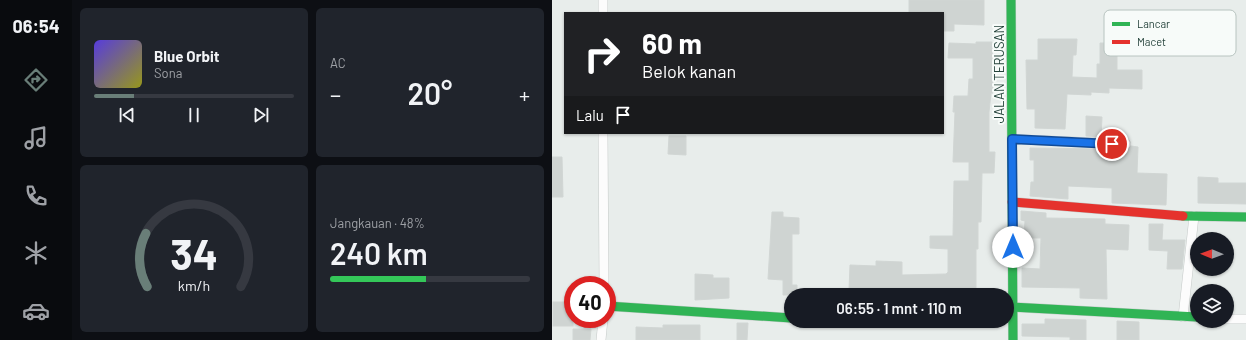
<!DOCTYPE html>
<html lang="id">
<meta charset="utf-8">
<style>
body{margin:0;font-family:Barlow,sans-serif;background:#20242c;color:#f1f3f6;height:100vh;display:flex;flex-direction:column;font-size:15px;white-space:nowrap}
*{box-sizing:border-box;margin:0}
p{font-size:13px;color:#9ea1a6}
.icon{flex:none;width:22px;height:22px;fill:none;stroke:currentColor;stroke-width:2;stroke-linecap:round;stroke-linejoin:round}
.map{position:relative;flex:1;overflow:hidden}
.details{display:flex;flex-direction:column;gap:8px;padding:8px;background:#0d0f14;width:480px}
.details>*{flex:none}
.hud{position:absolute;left:12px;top:12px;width:380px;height:122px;border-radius:0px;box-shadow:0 1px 3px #0004;background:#202124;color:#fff;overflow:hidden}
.needle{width:26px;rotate:271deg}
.fabs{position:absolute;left:638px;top:232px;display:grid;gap:8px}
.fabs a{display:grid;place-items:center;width:44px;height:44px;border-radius:50%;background:#171b24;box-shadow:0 1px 3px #0004;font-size:20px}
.speed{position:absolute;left:12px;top:276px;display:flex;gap:8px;font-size:20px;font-weight:700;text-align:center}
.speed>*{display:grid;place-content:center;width:52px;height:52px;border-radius:50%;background:#171b24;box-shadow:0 1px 3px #0004;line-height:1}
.speed .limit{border:6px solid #d22;background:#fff;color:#111}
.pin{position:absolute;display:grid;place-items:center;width:34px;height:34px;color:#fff;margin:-17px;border:2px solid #fff;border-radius:50%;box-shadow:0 1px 4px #0007}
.me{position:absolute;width:44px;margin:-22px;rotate:0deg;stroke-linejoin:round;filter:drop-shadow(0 0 3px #0008)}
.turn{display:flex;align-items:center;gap:14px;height:84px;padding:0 12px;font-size:18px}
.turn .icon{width:52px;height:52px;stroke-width:2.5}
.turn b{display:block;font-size:28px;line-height:34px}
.then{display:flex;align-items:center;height:38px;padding:0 12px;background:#0003;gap:8px;font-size:15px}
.big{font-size:30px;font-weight:600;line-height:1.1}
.details .tile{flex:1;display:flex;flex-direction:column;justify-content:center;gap:6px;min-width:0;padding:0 14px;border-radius:6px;background:#20242c}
.details .dial{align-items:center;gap:0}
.dial svg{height:104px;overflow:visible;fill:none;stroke:#363941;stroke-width:7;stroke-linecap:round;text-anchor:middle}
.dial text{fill:#f1f3f6;stroke:none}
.song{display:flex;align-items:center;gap:12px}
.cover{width:48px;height:48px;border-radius:6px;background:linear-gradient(135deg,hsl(250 70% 55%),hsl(60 70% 35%))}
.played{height:4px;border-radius:2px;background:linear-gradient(90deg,#697e78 20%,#363941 20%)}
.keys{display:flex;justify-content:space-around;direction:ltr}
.heat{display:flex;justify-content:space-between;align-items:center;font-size:22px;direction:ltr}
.charge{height:6px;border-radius:3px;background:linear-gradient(90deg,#34c759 48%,#363941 0)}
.details .tiles{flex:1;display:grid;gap:8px;grid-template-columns:repeat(2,1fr)}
.trip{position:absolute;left:232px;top:288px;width:230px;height:40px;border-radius:20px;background:#171b24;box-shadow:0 1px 3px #0004;font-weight:600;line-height:40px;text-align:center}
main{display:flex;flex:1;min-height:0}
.tab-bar{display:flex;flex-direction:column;width:72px;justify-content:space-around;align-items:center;background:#090b0e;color:#9ea1a6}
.tab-bar .icon{width:28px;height:28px}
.tab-bar .selected{color:#697e78}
.tab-bar b{font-size:18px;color:#f1f3f6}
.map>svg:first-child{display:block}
.building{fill:#cfd4d2;stroke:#d1d6d4}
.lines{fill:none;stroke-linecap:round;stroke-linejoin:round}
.street-casing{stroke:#c5cac8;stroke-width:10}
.fast-casing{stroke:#c3cbc8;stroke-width:10}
.jam-casing{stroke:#c3cbc8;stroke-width:10}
.street{stroke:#fcfcfc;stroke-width:9}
.fast{stroke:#30b455;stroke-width:9}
.jam{stroke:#e5322d;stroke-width:9}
.route-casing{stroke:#114b97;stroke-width:10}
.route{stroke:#1a73e8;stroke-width:7}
.labels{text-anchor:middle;stroke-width:4;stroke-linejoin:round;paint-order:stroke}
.street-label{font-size:13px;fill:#24423a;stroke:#f7fbf9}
.key{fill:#f7fbf9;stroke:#b8c4c0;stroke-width:1}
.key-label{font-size:11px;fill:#24423a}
</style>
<main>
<nav class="tab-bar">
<b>06:54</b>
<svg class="icon selected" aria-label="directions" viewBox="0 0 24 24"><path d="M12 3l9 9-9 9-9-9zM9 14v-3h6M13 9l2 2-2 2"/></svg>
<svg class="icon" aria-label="music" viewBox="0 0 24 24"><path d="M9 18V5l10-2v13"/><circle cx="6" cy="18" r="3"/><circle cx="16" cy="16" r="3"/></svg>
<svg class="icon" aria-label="phone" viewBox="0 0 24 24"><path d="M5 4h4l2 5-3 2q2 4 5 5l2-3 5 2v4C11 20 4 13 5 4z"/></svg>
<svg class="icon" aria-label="climate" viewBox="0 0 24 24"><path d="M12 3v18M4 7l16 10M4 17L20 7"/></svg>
<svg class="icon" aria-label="car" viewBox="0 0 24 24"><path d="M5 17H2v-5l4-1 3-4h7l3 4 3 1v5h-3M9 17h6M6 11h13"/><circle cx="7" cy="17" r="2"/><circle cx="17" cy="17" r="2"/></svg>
</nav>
<section class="details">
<div class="tiles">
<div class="tile">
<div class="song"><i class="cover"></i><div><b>Blue Orbit</b><p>Sona</p></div></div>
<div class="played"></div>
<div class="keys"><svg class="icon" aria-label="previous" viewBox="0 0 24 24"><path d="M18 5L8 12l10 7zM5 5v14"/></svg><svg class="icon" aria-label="pause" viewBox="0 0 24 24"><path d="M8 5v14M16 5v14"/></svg><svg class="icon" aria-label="next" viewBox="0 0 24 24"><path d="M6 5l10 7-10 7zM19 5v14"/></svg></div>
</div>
<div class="tile"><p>AC</p>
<div class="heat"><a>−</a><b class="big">20°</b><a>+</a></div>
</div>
<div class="tile dial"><svg viewBox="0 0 100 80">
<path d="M14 69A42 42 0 1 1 86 69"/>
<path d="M14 69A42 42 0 0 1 13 28" stroke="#697e78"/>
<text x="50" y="56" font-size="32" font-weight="700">34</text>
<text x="50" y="72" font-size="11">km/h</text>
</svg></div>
<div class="tile"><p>Jangkauan · 48%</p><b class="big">240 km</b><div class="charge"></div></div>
</div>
</section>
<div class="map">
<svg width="694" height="340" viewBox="0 0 694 340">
<rect width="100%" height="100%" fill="#e8edeb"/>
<g class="building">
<path d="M357,0H432V25L402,24V31H391V13H357Z"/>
<path d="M486,39H525L524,55H521L520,77L545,78V64H548V43H565V70H590V89L557,88V93L539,92V95L515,94L513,129L483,128V109H475L474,60H486Z"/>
<path d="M424,42H440L441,93H439L437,112V152H443L442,173H430L429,222H426V249H424V293H394V290L365,289V295H334V291L297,290L298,265L324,266V261L350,262V275L394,274L396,272V249L378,248V236H401L402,181H417V162H401L403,112H401L402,96H416L417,79H421V58H396L397,43L424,44Z"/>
<path d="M534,116L550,117L549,137L534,136Z"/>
<path d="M117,136H134V155L116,154Z"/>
<path d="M579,146L586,147L585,173L615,174L614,205L560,203V188L516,186V199L478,196L479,182H482V160H478V148L549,149V152L569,153V150L576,149Z"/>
<path d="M0,157H10L11,197H0Z"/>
<path d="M646,177L666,178V183H694V204L646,203Z"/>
<path d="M469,211L494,213V218L553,219V224L577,225L576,250L554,249L555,299L528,298V288L470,287V268L488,269L489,238H472L473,221L469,220Z"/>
<path d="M220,212H231V217L247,218V234H240V285H245V295H231V280L216,279Z"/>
<path d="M597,224H611L610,240H633L630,269H615L616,251L597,250Z"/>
<path d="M143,274L161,275V278H177V298L143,300Z"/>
<rect x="1" y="302" width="20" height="24"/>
<path d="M493,319L534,320V340H518V337L470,336V324H493Z"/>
<path d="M565,321L587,322V340H565Z"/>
<path d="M185,323H196L195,340H185Z"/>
<path d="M111,325H148V340H84V327L111,328Z"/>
<path d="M21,329H39L38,340H21Z"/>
</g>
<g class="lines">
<defs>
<g id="street">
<path d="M51,0V13"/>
<path d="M51,133L52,285"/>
<path d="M460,139L574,144"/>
<path d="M631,317L642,216"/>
<path d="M675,319H694"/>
<path d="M49,340L51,319"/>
</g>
<g id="fast">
<path d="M459,0L461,340"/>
<path d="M631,216L694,217"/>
<path d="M55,306L239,318"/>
<path d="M461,307L645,317"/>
</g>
<path id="jam" d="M460,202L631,216"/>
</defs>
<use href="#street" class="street-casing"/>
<use href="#fast" class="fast-casing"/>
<use href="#jam" class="jam-casing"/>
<use href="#street" class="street"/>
<use href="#fast" class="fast"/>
<use href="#jam" class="jam"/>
</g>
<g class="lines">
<defs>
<path id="route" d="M461,247L460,139L560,144"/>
</defs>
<use href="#route" class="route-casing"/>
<use href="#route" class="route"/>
</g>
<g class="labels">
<g class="street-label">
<text transform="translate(447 74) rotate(-90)" y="5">JALAN TERUSAN</text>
</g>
</g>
<rect x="552" y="10" width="132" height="46" rx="6" class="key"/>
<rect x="560" y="22" width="18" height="4" fill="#30b455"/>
<rect x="560" y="40" width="18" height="4" fill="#e5322d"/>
<g class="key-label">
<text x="585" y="28">Lancar</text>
<text x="585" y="46">Macet</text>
</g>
</svg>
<div class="fabs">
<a><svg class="needle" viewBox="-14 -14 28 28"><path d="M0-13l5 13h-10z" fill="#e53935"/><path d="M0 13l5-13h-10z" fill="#9ea1a6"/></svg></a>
<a><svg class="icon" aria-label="layers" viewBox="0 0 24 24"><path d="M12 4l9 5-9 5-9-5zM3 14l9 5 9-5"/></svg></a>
</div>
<div class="speed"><div class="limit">40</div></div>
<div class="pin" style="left:560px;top:144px;background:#d93025"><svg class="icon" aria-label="arrive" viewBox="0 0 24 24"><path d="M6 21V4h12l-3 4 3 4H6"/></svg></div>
<svg class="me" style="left:461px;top:247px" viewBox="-20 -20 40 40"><circle r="19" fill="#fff"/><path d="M0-13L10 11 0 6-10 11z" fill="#1a73e8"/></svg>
<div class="trip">06:55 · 1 mnt · 110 m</div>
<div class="hud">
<div class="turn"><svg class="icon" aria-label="right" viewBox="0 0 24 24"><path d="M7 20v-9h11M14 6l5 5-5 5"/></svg><div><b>60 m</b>Belok kanan</div></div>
<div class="then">Lalu<svg class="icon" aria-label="arrive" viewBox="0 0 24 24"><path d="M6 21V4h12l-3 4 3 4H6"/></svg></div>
</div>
</div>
</main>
